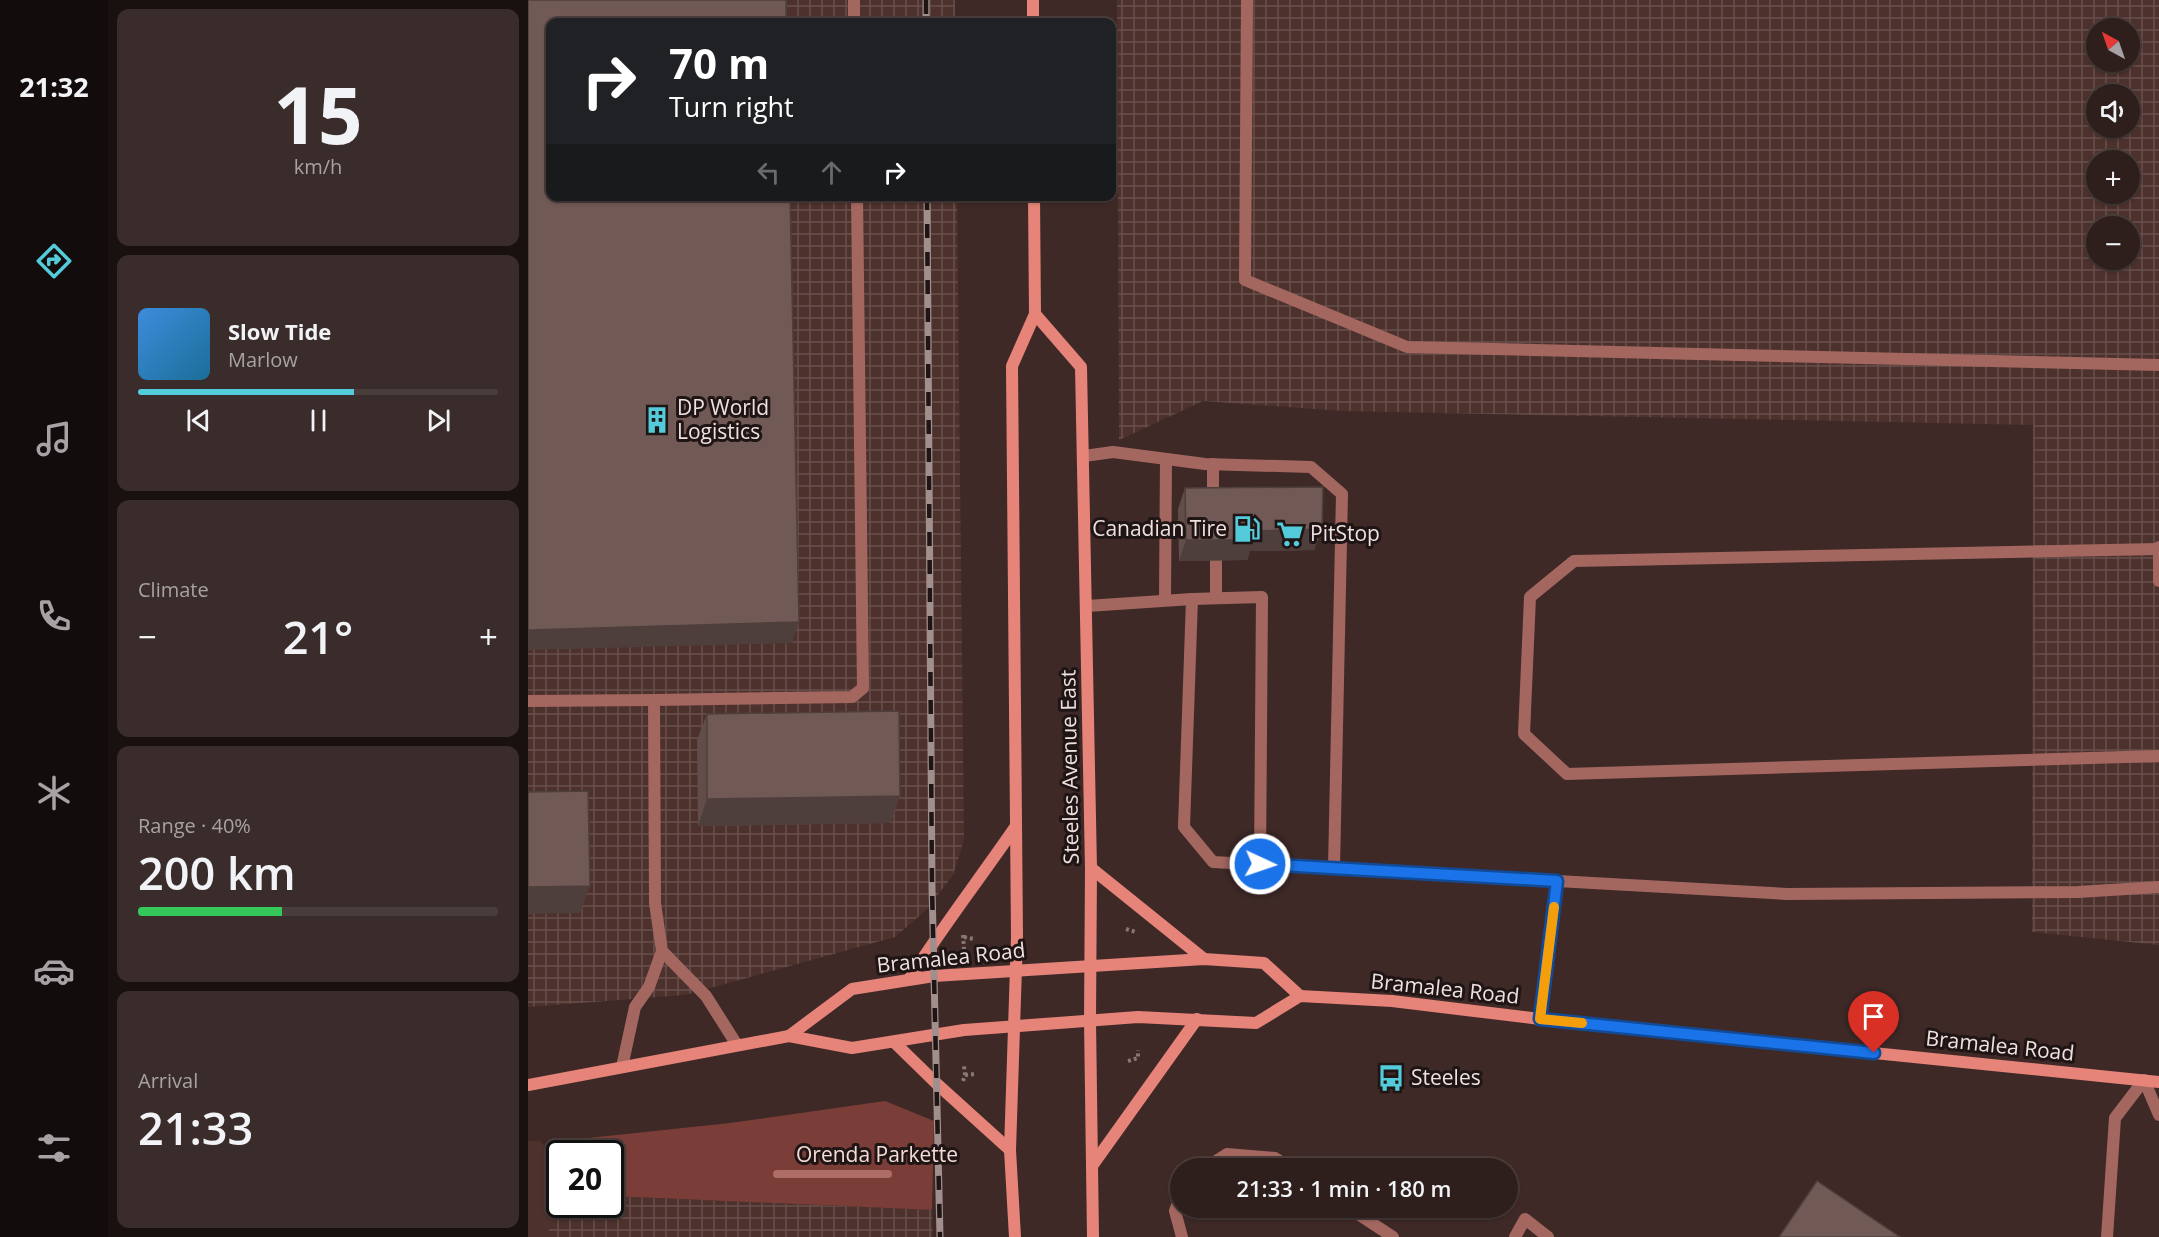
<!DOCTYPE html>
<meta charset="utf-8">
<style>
body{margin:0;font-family:"Open Sans",sans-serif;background:#3a2c2a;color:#f1f3f6;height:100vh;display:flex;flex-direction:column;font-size:22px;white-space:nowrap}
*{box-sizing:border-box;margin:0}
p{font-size:20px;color:#a7a2a4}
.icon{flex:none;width:33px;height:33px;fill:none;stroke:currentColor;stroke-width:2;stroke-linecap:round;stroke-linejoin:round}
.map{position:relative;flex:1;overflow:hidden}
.details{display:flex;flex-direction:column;gap:9px;padding:9px;background:#191110;width:420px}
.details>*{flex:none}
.banner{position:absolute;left:18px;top:18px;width:570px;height:183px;border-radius:12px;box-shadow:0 2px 4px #0004,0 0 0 2px #493d3b;background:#202124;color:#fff;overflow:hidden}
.needle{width:39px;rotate:320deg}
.controls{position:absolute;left:1558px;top:18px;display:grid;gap:12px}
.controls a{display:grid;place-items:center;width:54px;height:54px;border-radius:50%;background:#2e1f1d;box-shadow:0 2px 4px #0004,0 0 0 2px #493d3b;font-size:30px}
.speed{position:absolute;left:18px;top:1140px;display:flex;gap:12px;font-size:30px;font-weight:700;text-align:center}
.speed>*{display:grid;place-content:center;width:78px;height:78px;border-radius:50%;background:#2e1f1d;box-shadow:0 2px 4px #0004,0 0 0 2px #493d3b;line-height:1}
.speed .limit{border:3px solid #111;border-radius:9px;background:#fff;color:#111}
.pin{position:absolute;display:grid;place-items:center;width:51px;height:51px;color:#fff;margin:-62px -26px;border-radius:50% 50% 50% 0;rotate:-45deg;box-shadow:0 0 6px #0007}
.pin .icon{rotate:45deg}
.me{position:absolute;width:66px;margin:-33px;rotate:93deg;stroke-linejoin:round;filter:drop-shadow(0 0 4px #0008)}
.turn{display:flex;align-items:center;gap:21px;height:126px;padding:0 24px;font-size:27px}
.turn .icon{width:78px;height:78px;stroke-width:2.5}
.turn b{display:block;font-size:42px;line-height:51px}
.lanes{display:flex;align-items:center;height:57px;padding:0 24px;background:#0003;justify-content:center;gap:30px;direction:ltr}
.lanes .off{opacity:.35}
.big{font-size:45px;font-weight:600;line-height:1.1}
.details .card{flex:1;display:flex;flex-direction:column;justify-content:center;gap:9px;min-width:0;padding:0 21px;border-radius:12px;background:#3a2c2a}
.details .dial{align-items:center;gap:0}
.dial b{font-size:78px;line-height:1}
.song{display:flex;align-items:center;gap:18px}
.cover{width:72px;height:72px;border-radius:9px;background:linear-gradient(135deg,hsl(210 70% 55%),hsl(200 70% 35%))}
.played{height:6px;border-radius:3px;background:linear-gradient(90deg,#53cbda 60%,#493d3b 60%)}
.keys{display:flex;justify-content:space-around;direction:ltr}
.heat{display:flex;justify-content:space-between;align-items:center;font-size:33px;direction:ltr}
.charge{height:9px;border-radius:4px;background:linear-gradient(90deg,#34c759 40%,#493d3b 0)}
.trip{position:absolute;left:642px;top:1158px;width:348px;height:60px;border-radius:30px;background:#2e1f1d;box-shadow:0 2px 4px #0004,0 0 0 2px #493d3b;font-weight:600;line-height:60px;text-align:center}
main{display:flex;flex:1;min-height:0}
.tabs{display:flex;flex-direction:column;width:108px;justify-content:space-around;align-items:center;background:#120c0c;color:#a7a2a4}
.tabs .icon{width:42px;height:42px}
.tabs .on{color:#53cbda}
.tabs b{font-size:27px;color:#f1f3f6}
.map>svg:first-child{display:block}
.built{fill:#4d312d}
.industrial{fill:url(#industrial-grid);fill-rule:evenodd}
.green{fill:#7a3d37}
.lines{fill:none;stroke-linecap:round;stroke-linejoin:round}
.stream{stroke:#ae6d67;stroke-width:8}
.path{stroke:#897775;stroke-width:4;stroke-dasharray:3 3;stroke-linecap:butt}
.lane{stroke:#a46760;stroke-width:12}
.secondary{stroke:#e68479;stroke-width:12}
.rail-casing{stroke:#a08f8d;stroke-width:7}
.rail{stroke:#1e1514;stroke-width:4.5;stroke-dasharray:14;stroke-linecap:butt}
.wall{fill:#614d4a}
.shaded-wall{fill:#4f3f3c}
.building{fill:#715a56;stroke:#4f3f3c;stroke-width:1.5}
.route-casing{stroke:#114b97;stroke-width:15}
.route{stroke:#1a73e8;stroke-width:10}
.slow{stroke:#f59e0b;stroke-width:10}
.labels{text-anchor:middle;stroke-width:6;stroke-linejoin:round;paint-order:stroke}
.poi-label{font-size:21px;fill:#efe1df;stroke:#1e1514;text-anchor:start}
.street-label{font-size:21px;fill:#efe1df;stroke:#1e1514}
.park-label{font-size:21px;fill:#f5dbd7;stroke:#1e1514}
</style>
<main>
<nav class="tabs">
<b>21:32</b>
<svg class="icon on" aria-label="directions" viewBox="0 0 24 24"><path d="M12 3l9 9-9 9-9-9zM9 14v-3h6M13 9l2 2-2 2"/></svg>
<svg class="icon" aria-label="music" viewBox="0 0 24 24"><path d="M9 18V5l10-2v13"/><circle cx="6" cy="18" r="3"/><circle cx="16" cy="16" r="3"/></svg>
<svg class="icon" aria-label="phone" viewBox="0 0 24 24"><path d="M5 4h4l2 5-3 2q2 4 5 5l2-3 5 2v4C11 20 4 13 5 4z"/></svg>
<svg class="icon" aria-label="climate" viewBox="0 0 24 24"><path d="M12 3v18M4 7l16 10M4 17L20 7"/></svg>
<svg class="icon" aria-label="car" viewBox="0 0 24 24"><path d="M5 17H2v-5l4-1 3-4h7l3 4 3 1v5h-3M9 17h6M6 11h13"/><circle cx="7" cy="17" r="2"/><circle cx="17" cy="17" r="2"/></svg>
<svg class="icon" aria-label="filters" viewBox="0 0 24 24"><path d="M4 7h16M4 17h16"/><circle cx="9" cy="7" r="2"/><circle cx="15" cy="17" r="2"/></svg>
</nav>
<section class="details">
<div class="card dial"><b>15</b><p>km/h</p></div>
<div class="card">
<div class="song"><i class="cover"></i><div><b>Slow Tide</b><p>Marlow</p></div></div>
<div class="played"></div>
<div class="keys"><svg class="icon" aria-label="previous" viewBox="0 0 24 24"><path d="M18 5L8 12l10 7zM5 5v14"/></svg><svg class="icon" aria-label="pause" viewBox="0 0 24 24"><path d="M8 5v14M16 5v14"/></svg><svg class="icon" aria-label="next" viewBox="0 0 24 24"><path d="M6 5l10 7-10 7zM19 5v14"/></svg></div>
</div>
<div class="card"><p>Climate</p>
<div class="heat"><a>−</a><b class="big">21°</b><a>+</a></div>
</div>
<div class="card"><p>Range · 40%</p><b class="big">200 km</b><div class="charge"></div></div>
<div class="card"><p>Arrival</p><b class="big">21:33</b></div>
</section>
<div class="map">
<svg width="1631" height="1237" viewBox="0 0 1631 1237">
<defs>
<pattern id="industrial-grid" width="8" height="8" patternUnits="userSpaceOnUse" patternTransform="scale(1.5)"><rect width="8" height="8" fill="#4d312d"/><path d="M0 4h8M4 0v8" fill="none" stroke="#674f4b"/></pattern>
</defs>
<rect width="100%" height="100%" fill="#3e2927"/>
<path class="built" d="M0,1141H12L21,1150V1237H0Z"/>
<g class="industrial">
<path d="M0,0H427V22H22V196L429,197L436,840L425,875L398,910L367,937L157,995L0,1007Z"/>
<path d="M589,0H1631V945L1504,932L1505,425L814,411L675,401L591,440ZM1569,28H1602V62H1569ZM1569,94H1602V128H1569ZM1569,160H1602V194H1569ZM1569,226H1602V260H1569Z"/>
<path d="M21,1195H31L32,1204H82L83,1196L404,1210L405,1237H21Z"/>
</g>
<path class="green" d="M357,1101L406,1121L404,1210L83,1196L82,1154L51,1153V1139L202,1123Z"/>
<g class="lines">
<path class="stream" d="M249,1174H360"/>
<g class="path">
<path d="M598,929L608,932"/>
<path d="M435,935L436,949"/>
<path d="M436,937L446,939"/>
<path d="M600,1061L610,1058V1050"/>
<path d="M437,1075L447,1074"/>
<path d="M435,1081L437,1075L436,1066"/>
</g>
<g class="lane">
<path d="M326,0V22"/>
<path d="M719,0L717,280L879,347L1631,365"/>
<path d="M556,456L585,452L677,464L783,467L814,494L806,868"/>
<path d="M685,504V464"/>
<path d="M1631,547V581"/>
<path d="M1630,549L1046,561L1002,597L996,734L1039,774L1631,756"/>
<path d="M688,561V598"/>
<path d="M664,599L734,597L732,864"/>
<path d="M637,600L638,459"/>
<path d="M559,606L664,599L656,827L685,862L1029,881L1012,1019"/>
<path d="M0,701L126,700"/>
<path d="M1029,881L1259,894L1550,892L1631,887"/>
<path d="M134,951L178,996L209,1045"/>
<path d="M94,1067L107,1007L121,987L134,951L127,903L126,700L324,697L335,688L329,196"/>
<path d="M677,1168L699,1154L747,1158L763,1168"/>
<path d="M652,1198L647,1211L654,1237"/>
<path d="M821,1208L865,1237"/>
<path d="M987,1237L997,1219L1020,1237"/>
<path d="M1579,1237L1587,1118L1616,1080L1631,1115"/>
</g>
<g class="secondary">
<path d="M505,0V22"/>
<path d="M507,314L553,367L563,868L562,1021L565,1237"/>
<path d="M563,868L676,959"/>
<path d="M382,978C415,926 453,877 488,826"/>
<path d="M261,1036L324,989L406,976L676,959L736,963L772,996"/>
<path d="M366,1042L409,1084L482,1150"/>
<path d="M0,1085L261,1036L324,1048L436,1030L610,1017L728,1023L772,996L864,1001L1012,1019L1631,1082"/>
<path d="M564,1166L669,1019"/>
<path d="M487,1237L482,1150L489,937L484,366L507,314L506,196"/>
</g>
<defs>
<g id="rail">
<path d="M398,0V22"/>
<path d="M399,196L404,887L412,1237"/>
</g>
</defs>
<use href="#rail" class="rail-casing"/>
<use href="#rail" class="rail"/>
</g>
<g class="wall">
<path d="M657,488L794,529L786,550L722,551L719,560L651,561L650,509Z"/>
<path d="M179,714L372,796L362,823L170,826L169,740Z"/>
</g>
<g class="shaded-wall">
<path d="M794,529L786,550L722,551L719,560L651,561L658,540L726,531Z"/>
<path d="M271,622L264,643L0,650V630Z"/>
<path d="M372,796L362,823L170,826L179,799Z"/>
<path d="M62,886L52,913L0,914V887Z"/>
</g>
<g class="building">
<path d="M0,0H258V22H22V196H262L271,622L0,630Z"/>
<path d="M795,487L794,529L726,531V540H658L657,488Z"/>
<path d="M371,711L372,796L179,799V714Z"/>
<path d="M60,791L62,886L0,887V792Z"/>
<path d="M1289,1181L1372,1237H1251Z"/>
</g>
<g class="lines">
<defs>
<path id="route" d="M732,864L1029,881L1012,1019L1346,1053"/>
</defs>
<use href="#route" class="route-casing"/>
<use href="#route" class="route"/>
<path class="slow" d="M1026,907L1012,1019L1054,1023"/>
</g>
<defs>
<symbol id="building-bare" viewBox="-9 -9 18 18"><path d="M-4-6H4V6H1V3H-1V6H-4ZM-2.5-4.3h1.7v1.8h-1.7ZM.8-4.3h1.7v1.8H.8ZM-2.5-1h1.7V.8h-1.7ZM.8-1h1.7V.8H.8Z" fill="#53cbda" stroke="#1e1514" stroke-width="2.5" paint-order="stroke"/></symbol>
<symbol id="fuel-bare" viewBox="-9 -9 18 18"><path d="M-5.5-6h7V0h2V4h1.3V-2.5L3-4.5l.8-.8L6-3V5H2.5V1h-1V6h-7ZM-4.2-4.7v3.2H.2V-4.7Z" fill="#53cbda" stroke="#1e1514" stroke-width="2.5" paint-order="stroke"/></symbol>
<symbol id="supermarket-bare" viewBox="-9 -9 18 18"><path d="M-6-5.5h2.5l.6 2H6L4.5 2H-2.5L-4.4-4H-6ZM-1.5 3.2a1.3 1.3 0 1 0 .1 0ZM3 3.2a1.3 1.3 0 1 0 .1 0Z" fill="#53cbda" stroke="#1e1514" stroke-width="2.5" paint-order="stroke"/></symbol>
<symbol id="bus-bare" viewBox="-9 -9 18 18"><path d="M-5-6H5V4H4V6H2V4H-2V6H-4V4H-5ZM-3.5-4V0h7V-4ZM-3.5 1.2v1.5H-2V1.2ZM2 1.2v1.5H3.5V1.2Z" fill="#53cbda" stroke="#1e1514" stroke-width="2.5" paint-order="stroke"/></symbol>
</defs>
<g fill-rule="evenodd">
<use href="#building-bare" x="110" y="401" width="38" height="38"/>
<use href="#fuel-bare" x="700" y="510" width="38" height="38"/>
<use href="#supermarket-bare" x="743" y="515" width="38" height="38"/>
<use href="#bus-bare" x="844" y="1059" width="38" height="38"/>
</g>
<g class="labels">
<g class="poi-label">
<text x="149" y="415">DP World<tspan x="149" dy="24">Logistics</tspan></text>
<text x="699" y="536" text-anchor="end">Canadian Tire</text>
<text x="782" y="541">PitStop</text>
<text x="883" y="1085">Steeles</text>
</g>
<g class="street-label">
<text transform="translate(542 767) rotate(-91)" y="7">Steeles Avenue East</text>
<text transform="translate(423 958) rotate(-6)" y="7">Bramalea Road</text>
<text transform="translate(917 989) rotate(6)" y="7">Bramalea Road</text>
<text transform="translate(1472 1046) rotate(6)" y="7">Bramalea Road</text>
</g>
<g class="park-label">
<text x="349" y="1162">Orenda Parkette</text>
</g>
</g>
</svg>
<div class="controls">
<a><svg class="needle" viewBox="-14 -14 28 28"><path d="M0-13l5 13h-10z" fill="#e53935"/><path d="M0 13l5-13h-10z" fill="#a7a2a4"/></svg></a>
<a><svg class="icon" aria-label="sound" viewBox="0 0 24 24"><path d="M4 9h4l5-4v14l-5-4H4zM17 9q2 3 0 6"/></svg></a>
<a>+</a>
<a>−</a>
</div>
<div class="speed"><div class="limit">20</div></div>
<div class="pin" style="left:1346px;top:1053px;background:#d93025"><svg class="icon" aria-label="arrive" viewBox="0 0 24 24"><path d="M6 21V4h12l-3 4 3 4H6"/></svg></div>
<svg class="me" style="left:732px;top:864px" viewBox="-20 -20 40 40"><circle r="17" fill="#1a73e8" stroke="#fff" stroke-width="3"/><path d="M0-11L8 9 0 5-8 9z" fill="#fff"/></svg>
<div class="trip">21:33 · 1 min · 180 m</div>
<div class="banner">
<div class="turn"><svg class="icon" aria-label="right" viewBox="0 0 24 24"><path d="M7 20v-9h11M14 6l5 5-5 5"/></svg><div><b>70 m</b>Turn right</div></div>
<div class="lanes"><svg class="icon off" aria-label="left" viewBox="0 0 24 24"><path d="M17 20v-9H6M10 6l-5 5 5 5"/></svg><svg class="icon off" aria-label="ahead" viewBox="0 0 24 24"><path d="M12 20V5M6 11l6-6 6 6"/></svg><svg class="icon" aria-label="right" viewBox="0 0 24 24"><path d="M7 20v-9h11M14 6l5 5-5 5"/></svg></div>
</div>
</div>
</main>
